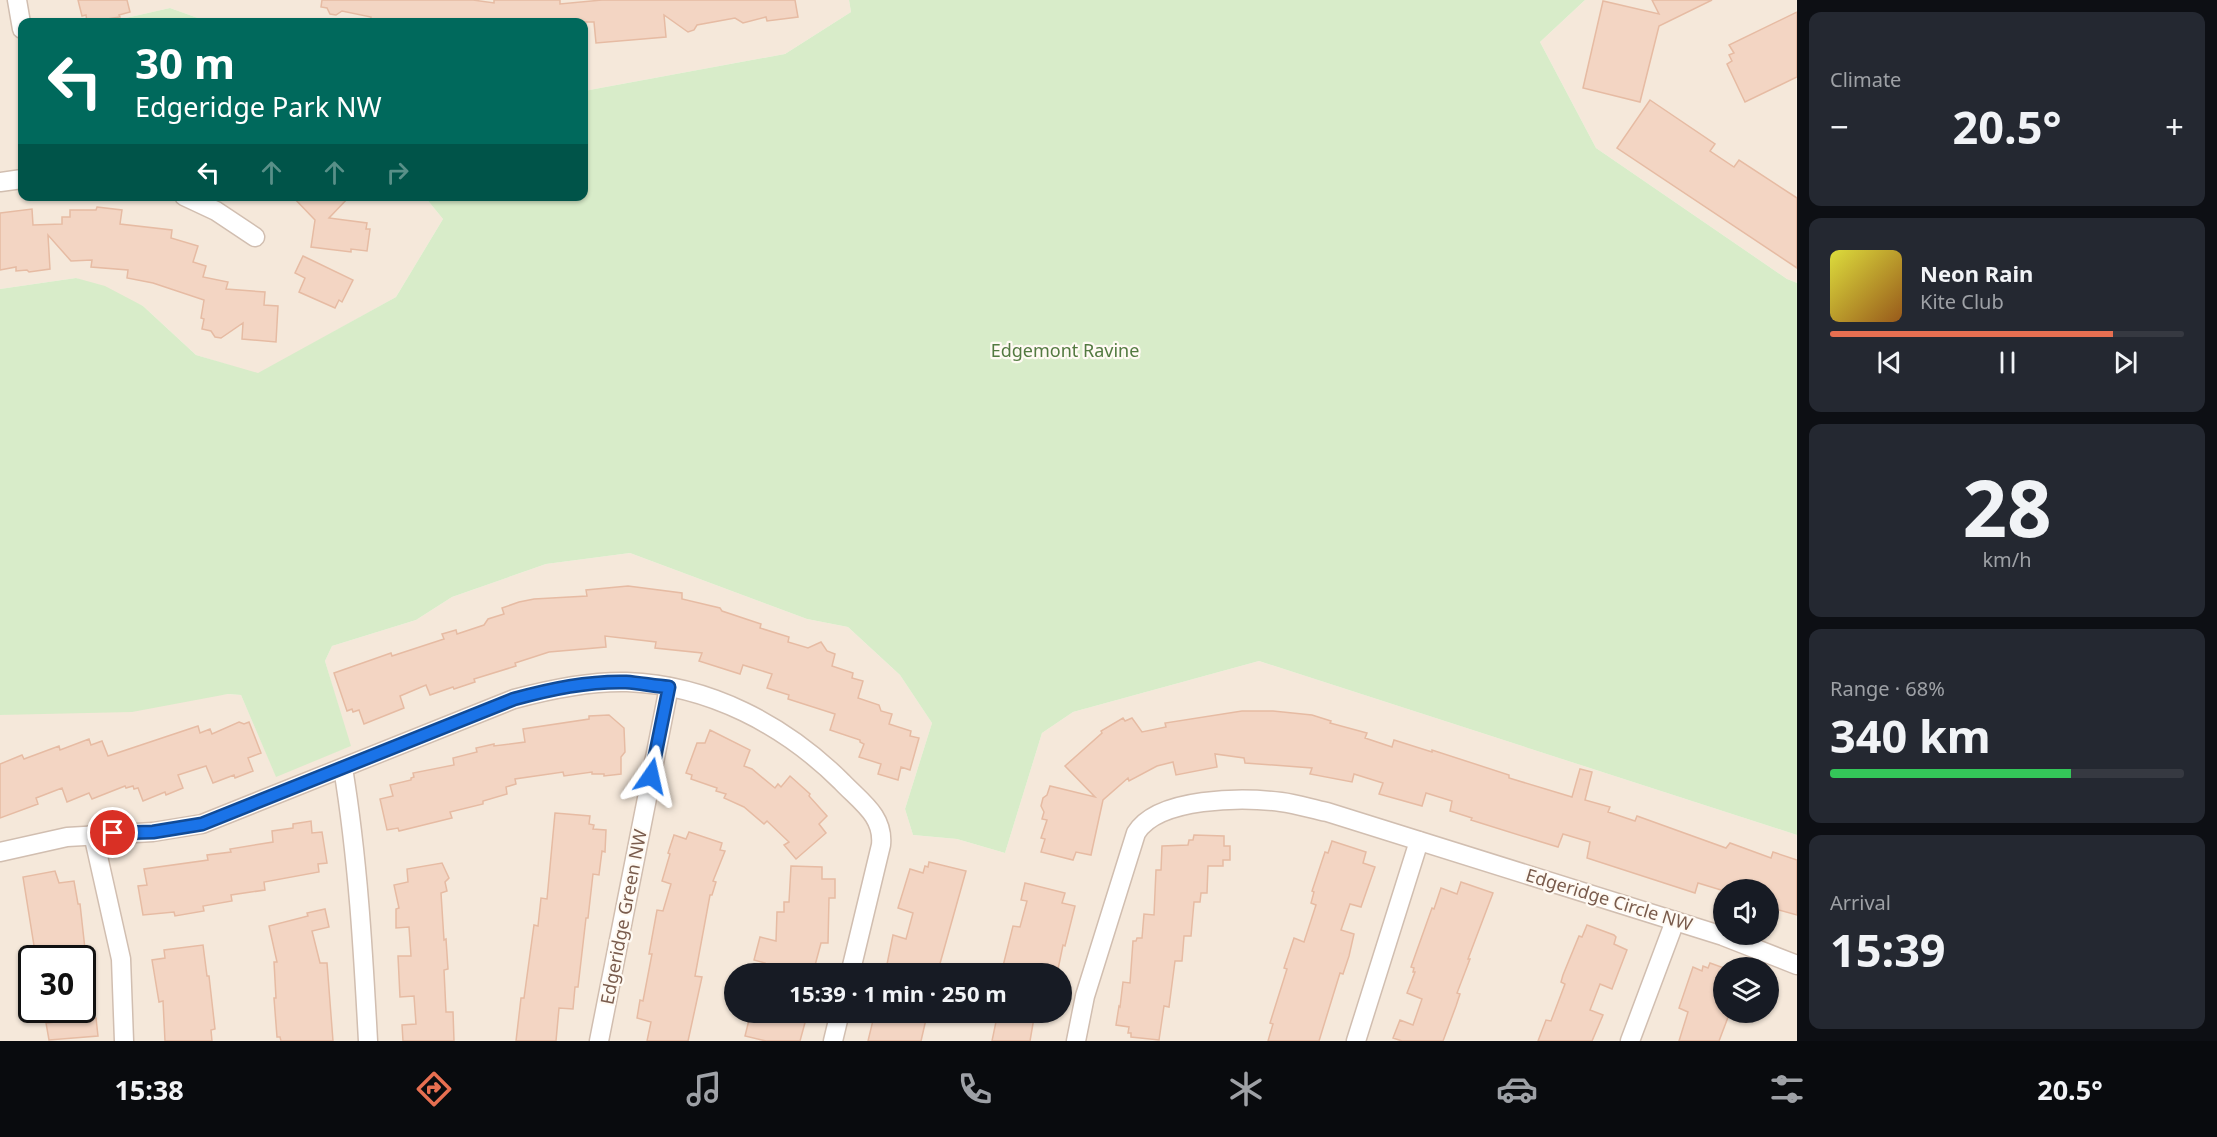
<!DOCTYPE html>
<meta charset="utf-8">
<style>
body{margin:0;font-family:"Noto Sans",sans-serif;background:#242831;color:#f1f3f6;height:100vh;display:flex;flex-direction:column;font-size:22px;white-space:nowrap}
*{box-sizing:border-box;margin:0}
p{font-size:20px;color:#9ea1a6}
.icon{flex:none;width:33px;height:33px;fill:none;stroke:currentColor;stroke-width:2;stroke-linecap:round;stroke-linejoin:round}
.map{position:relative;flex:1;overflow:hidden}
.details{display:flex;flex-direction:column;gap:12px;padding:12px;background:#0d0f14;width:420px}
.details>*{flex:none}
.hud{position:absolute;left:18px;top:18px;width:570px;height:183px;border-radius:12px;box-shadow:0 2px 4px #0004;background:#00695c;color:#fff;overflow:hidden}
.controls{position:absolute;left:1713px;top:879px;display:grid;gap:12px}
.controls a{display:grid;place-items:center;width:66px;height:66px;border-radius:50%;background:#171b24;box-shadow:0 2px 4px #0004;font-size:30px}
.speed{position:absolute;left:18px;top:945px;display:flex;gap:12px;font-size:30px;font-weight:700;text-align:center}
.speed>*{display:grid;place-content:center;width:78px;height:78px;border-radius:50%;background:#171b24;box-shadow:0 2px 4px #0004;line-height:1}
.speed .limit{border:3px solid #111;border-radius:9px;background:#fff;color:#111}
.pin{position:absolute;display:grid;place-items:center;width:51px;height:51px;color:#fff;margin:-26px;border:3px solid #fff;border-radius:50%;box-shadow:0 2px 6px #0007}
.me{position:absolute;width:66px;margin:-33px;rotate:11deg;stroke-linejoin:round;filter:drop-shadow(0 0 4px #0008)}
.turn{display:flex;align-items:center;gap:21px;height:126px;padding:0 18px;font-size:27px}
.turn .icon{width:78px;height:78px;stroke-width:2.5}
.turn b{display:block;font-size:42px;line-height:51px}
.lanes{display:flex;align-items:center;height:57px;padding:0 18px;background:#0003;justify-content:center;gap:30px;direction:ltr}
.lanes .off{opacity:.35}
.big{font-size:45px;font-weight:700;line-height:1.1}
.details .widget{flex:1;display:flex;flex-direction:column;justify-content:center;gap:9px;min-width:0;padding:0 21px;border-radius:12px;background:#242831}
.details .dial{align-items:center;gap:0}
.dial b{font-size:78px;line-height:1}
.song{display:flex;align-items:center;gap:18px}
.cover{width:72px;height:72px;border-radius:9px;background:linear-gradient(135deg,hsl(60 70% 55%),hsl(30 70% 35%))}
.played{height:6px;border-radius:3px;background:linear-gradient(90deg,#e76f51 80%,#363941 80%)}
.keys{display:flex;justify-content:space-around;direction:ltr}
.heat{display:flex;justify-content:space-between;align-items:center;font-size:33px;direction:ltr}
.charge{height:9px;border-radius:4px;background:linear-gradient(90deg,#34c759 68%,#363941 0)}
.trip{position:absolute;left:724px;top:963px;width:348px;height:60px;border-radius:30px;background:#171b24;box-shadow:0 2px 4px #0004;font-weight:700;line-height:60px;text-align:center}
.tabs{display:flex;height:96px;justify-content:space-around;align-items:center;background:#090b0e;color:#9ea1a6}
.tabs .icon{width:42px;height:42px}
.tabs .active{color:#e76f51}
.tabs b{font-size:27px;color:#f1f3f6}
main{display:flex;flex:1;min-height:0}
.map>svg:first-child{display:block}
.residential{fill:#f5e8da;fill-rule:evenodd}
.green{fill:#d8ecc9}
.building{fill:#f3d5c3;stroke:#e6bba3;stroke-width:1.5}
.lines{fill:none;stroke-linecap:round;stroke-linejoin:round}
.minor-casing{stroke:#d1beb0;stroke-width:21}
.minor{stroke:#fff;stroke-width:18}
.route-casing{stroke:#114b97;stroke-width:15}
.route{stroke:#1a73e8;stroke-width:10}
.labels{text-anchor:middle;stroke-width:4.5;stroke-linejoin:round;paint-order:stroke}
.park-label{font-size:18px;fill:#537a41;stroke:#fffaf3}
.street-label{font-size:18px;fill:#7a5c4d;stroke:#fffaf3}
</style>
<main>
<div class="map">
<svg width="1797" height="1041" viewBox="0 0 1797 1041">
<rect width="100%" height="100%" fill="#fdf6ec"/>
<g class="residential">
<path d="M0,0H849L851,12L785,54L584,91V22H209L170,8L108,22H22V196L425,197L443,219L396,297L258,374L196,355L143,306L76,278L0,289Z"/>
<path d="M1585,0H1797V283L1787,279L1596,148L1540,42Z"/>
<path d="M630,553L807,619L848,627L900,675L932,723L905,809L913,835L957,839L1005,853L1042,733L1073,712L1259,661L1797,835V1041H0V715L228,694L241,695L276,776L350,746L325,661L332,646L416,620L452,597L546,564ZM1724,890H1768V934H1724ZM32,958H82V1010H32ZM1724,968H1768V1012H1724ZM735,974H1062V1012H735Z"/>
</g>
<g class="green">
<path d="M849,0H1585L1540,42L1596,148L1787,279L1797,283V835L1259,661L1073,712L1042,733L1005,853L957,839L913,835L905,809L932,723L900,675L848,627L807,619L630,553L546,564L452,597L416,620L332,646L325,661L351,746L276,777L241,695L228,694L132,712L0,715V289L76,278L105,286L143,306L196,355L258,373L396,297L443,219L425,197L584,196V91L785,54L851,12Z"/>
<path d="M170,8L209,22H108Z"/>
</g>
<g class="building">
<path d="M78,0H127L130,12L119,15L120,17L87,22L86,15L82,16Z"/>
<path d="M322,0H473L494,3V0H560V4L602,0H795L798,17L767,21L766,17L743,23L735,18L697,25L694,30L688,32L664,15L666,37L596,43L594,22H370L371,17L342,11L336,15L330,14L327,8L321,7Z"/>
<path d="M1652,0H1712L1659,26L1640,102L1583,88L1603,1L1659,14Z"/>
<path d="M1797,12V77L1745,102L1727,64L1732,61L1729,55L1734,53L1729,45Z"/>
<path d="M1650,100L1715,144L1710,151L1734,167L1739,160L1797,198V268L1617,148Z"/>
<path d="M292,196H350L329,218L367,223L366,229H370L367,251L351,249V252L311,247L315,220Z"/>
<path d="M97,207L122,210L120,224L172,230L171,238L198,246L193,262L206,266L203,277L228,282L226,289L265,292L264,305L278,306L276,342L242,339L243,323L221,338L215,337L211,331L202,329L204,319L201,318L204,300L153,283L127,278L128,270L91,267L92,260L71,261L48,235L50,269L29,272L27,270L16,271V267L0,270V213L32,209L33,225L62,224V217H70V210H96Z"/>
<path d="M303,256L353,280L342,302L339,300L335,308L299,292L305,278L295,273Z"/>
<path d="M628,586L682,593V599L720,608L722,611L761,624L760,628L789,637L788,642L808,648L821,642L827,651L835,654L832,666L853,673L852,678L863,681L858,698L879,705L881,711L892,714L889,724L911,731L910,736L919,738L910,770L901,767L898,780L878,774L881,764L859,757L864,744L860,742V740L830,730L835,714L788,699L789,695L767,688L772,674L743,665L740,674L699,661L702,653L655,648L656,642L605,636L606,647L549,652L515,663L516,666L474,679L475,682L454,689L453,687L430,695L426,685L400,696L404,708L364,724L359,710L353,712L352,709L347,711L334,673L391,653L392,656L444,639L442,634L456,630L457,634L484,625L488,619L504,614L502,608L519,602L534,599L587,596L586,590Z"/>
<path d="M1242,711H1273L1312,715L1331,721L1330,723L1367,733L1365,738L1392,747L1394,740L1432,752V750L1509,775V778L1572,797L1580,769L1592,772L1585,800L1610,807L1608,812L1635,821L1637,816L1726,848L1730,843L1771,858L1773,852L1797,860V915L1768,907V890H1721L1698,883L1695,893L1587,858L1590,842L1563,834L1558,847L1535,840L1471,820L1472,818L1450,811L1452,801L1426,793L1422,806L1379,794L1383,783L1354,774L1352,782L1310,774L1312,768L1245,763L1244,758L1215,754L1217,767L1176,775L1173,762L1157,766L1129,781L1128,778L1103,800L1091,855L1076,852L1073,860L1041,852L1045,839L1041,838L1047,820L1042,819L1044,812L1041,806L1043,798L1047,795L1050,786L1095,797L1065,766L1102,733L1101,731L1123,718L1125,721L1132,718L1142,732L1166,727L1165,723Z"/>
<path d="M609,715L624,728L625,752L621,757V774L604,776V774H592V772L564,776L563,772L515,779L516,784L506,787L507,794L483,801V804L450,812L452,818L399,831L398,828L387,830L380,799L393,796L390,785L411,780V778L414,777L413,773L454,765L453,758L477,752L476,748L494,744V746L525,742L523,729L589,719V716Z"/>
<path d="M239,722L244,724L249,722L261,753L248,758L253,771L235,778L234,775L213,783L206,766L178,775L183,788L166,795L165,792L143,801L138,788L134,789L133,786L126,788L125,786L92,799L89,793L67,802L62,788L36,798L38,804L0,818V764L22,755L24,759L59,746L60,750L89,739L91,745L102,741L108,756L198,726L200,733L210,729L212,734Z"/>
<path d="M710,730L750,750L744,766L752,769L775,788L778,784L781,787L790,776L810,794L809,796L827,816L819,824L826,833L796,859L784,845L789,842L767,821L764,824L744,807L724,798L726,794L716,791L717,788L691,779L692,775L686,773L697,743H705Z"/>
<path d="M555,813L590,816L589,824L594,825L593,829L606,830L605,852L602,851L599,875L593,874L588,918H586L578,987H575L573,1009L559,1008L556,1041H516L521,998H524L534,925L538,926L541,898L547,899Z"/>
<path d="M311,821L312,833L322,832L327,863L318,864L319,872L264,882L265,890L231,895L232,901L203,906L204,911L175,916L174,912L143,915L138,886L147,885L144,869L208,860L207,855L231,852L230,849L273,842L272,831L293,828V824Z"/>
<path d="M689,832L722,843L720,850L725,851L713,881L716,882L712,895H710L695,976L702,977L688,1041H647L651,1022L637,1018L640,1000L643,1001L652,954H649L657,910L663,911L671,884L662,881L670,854L668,853L674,835L686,839Z"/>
<path d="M1194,835L1224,836V846H1230V860H1223V866H1208L1207,893H1201L1200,902H1194L1191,936H1184L1182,961H1175L1169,1007L1164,1006L1159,1040L1131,1037V1033H1128L1129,1027L1116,1025L1119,1006L1120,1007L1123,982L1130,983L1133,941H1136L1137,938H1142L1144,914L1154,915L1156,870H1161L1162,846L1188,845L1189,840H1193Z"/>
<path d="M1332,841L1366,852L1363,863L1375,867L1361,907L1350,904L1341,930L1354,934L1349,956L1343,974L1340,973L1319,1041H1268L1273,1024L1270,1023L1287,969L1284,968L1294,938L1304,942L1316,905L1311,903L1314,892L1312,891L1325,852L1328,853Z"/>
<path d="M929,862L966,871L939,967L935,966L933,974H885L893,935L906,939L913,913L898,908L910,869L923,873L925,866L928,867Z"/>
<path d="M442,863L449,878L445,882L447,891L441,893L444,940L446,939L448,969L444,970L446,1012H453L454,1041H403L402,1025L416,1024L414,996L400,997L398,956H411L409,927L396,928V909L399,908L394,885L408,882L407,869Z"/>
<path d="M791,866L822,867V879H835V898H829L828,943H821L814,969L801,966L799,974H781L763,969L765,963L754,960L760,937L776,941L777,912H784V902H789Z"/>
<path d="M55,871L59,883L74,881L78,904H80L86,958H36L23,877Z"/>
<path d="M1461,882L1493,893L1468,959H1470L1457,993L1460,994L1456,1006L1443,1041H1402L1393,1038L1400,1020L1413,1025L1422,999L1407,993L1415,972H1413L1414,968L1411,967L1432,908L1434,909L1441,888L1457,894Z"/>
<path d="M1025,883L1065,893L1062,903L1075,906L1065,946L1063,945L1057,974H1001L1013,926L1020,927L1027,901L1021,900Z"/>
<path d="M325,909L329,927L312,931L320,963H327L333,1041H281L280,1037H277L274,998H276L274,962H277L269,926L308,916L307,913Z"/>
<path d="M1587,925L1614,935L1616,937L1614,944L1627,950L1612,989L1600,984L1590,1010L1603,1015L1592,1041H1538L1546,1020L1551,1021L1565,984L1561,982L1563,975L1579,936L1582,937Z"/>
<path d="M203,945L207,976H209L215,1029L211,1030L212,1041H165L163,1001L159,1002L152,960L165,958L164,950Z"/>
<path d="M1710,963L1724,968V1012H1730L1719,1041H1679L1688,1012L1679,1008L1693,967L1702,971L1703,966L1708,968Z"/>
<path d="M751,1012H803L802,1018L806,1019L800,1041H766L745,1036Z"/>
<path d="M875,1012H919L927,1015L921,1041H868Z"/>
<path d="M998,1012H1035L1030,1041H992Z"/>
<path d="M96,1018L98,1036L49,1040L46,1023Z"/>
</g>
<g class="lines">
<defs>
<g id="minor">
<path d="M17,0L22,29"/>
<path d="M0,182L22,179"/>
<path d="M184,196L216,211L255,237"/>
<path d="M343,768C358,859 363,949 368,1041"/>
<path d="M93,834L121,959L124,1041"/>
<path d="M0,852L67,837L153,832L202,824L514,699C551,689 589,681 627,682C709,685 785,725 842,782C861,802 884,816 881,845L850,974"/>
<path d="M599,1041L669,687"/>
<path d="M833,1041L840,1012"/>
<path d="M1076,1041L1085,996L1136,833C1158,797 1243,797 1281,802C1297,804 1312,809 1327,812L1723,936L1797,965"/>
<path d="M1356,1041L1419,841"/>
<path d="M1630,1041L1675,921"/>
</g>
</defs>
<use href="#minor" class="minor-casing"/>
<use href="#minor" class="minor"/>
</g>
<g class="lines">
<defs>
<path id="route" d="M113,833L153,832L202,824L514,699C551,689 588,681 626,682C640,683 655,686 669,687L651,776"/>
</defs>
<use href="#route" class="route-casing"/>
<use href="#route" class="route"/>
</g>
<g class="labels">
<g class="park-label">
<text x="1065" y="357">Edgemont Ravine</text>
</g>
<g class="street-label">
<text transform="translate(1609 900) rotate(17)" y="6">Edgeridge Circle NW</text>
<text transform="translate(624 917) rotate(-79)" y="6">Edgeridge Green NW</text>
</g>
</g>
</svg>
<div class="controls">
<a><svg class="icon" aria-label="sound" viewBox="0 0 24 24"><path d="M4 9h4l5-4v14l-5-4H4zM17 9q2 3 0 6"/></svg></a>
<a><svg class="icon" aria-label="layers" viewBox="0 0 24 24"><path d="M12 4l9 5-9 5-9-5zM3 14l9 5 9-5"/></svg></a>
</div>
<div class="speed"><div class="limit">30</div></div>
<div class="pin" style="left:113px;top:833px;background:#d93025"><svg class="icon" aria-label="arrive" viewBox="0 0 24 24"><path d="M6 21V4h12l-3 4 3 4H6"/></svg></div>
<svg class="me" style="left:651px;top:776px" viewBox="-20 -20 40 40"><path d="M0-17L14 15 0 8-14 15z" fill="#1a73e8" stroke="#fff" stroke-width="4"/></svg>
<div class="trip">15:39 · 1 min · 250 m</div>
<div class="hud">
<div class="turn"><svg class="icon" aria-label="left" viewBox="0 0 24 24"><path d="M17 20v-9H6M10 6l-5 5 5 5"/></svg><div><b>30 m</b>Edgeridge Park NW</div></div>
<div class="lanes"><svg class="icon" aria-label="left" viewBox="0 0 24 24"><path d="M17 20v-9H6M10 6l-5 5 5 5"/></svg><svg class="icon off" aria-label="ahead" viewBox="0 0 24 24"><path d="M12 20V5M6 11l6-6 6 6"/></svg><svg class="icon off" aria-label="ahead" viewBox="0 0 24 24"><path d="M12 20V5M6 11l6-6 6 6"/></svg><svg class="icon off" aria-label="right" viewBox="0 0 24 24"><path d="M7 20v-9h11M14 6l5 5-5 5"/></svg></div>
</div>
</div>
<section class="details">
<div class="widget"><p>Climate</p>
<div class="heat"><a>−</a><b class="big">20.5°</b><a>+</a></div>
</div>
<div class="widget">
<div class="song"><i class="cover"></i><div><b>Neon Rain</b><p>Kite Club</p></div></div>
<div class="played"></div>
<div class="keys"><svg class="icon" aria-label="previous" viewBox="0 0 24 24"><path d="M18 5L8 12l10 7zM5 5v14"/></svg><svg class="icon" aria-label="pause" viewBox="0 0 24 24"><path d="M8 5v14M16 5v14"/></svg><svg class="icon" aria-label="next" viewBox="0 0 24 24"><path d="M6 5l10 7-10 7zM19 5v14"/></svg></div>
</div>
<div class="widget dial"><b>28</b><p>km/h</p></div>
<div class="widget"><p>Range · 68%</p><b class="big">340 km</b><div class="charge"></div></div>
<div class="widget"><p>Arrival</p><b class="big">15:39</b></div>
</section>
</main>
<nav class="tabs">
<b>15:38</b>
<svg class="icon active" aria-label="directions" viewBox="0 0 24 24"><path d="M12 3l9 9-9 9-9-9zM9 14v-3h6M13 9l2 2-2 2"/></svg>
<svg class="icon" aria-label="music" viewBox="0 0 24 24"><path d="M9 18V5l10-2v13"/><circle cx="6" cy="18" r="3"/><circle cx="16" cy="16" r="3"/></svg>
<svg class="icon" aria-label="phone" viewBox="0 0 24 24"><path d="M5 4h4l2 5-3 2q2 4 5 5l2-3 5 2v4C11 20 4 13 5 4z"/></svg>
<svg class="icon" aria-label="climate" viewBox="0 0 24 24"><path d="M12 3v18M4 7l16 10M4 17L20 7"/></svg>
<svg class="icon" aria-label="car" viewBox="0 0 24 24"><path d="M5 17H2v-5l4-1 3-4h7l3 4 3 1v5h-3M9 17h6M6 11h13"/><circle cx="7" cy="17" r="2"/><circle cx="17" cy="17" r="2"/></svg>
<svg class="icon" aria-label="filters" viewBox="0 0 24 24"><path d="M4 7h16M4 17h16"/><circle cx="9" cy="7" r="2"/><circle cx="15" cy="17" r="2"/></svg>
<b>20.5°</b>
</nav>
